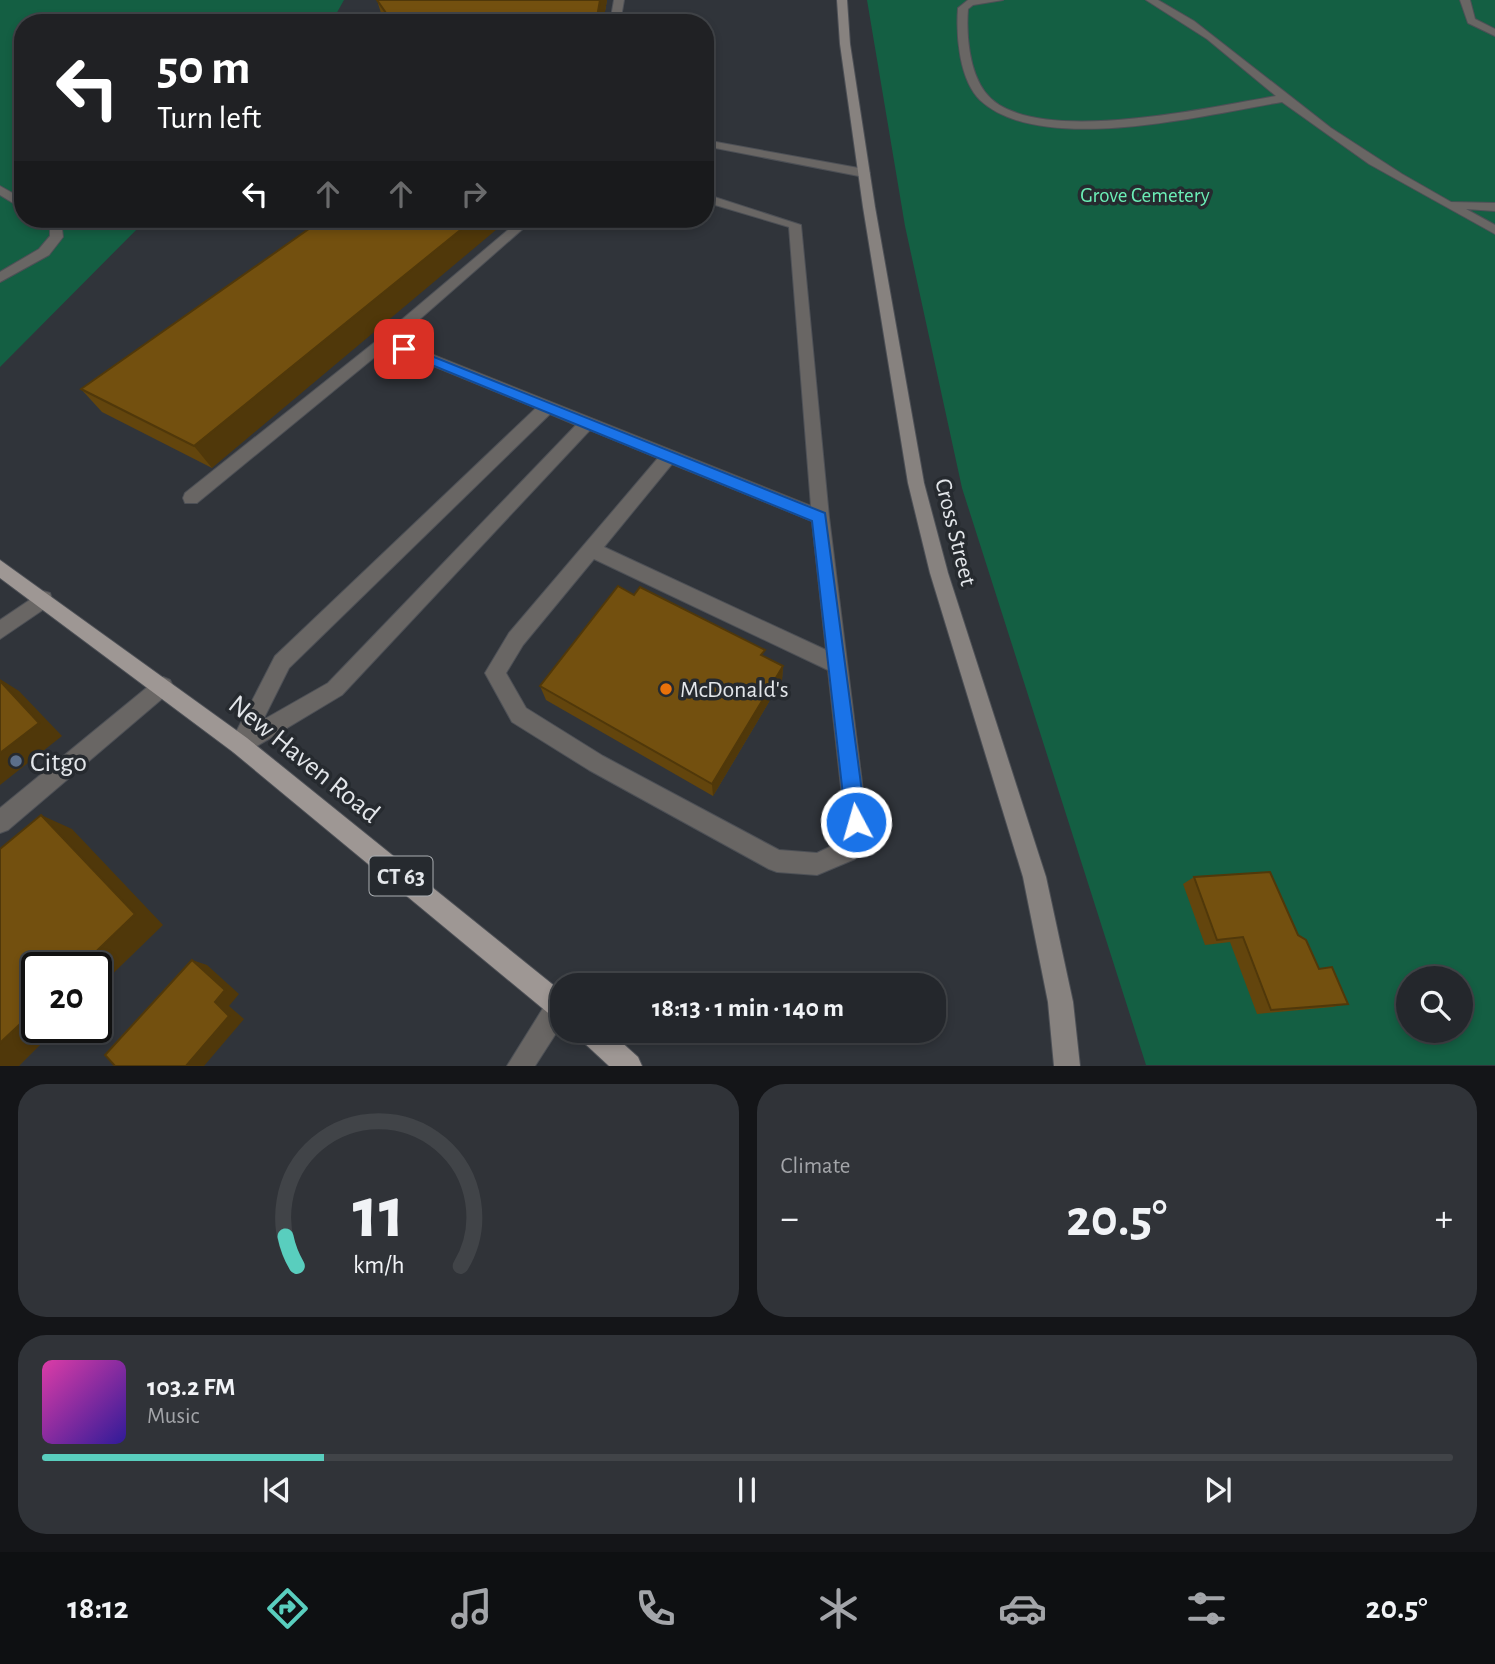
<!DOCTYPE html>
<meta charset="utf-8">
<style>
body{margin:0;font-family:"Alegreya Sans",sans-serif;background:#303338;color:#f1f3f6;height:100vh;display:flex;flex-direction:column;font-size:26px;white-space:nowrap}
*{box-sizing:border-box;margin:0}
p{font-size:23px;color:#a3a5a9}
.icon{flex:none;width:38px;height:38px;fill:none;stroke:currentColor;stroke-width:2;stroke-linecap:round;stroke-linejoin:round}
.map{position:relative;height:1066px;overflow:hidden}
.side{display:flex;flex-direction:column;gap:18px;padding:18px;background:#141518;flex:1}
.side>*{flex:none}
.banner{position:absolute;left:14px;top:14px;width:700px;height:214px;border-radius:28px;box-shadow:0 4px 10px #0003,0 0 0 2px #414448;background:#202124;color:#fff;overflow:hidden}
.fabs{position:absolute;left:1396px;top:966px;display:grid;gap:14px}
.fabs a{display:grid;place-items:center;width:77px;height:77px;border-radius:50%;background:#24272c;box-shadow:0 4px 10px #0003,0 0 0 2px #414448;font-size:35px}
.speed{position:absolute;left:21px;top:952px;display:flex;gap:14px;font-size:35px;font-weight:700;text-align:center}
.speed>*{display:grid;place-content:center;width:91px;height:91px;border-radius:50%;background:#24272c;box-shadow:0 4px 10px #0003,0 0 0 2px #414448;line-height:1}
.speed .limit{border:4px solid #111;border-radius:10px;background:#fff;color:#111}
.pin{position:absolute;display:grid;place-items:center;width:60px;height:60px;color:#fff;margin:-30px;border-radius:14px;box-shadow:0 4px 10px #0006}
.me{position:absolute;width:77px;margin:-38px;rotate:354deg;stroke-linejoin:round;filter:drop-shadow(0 0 5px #0008)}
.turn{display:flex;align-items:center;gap:24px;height:147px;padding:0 28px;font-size:32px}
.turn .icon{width:91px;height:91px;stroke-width:2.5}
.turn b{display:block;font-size:49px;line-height:60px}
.lanes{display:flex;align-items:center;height:66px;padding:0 28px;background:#0003;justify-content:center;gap:35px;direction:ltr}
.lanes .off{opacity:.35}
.big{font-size:52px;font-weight:700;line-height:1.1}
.side .card{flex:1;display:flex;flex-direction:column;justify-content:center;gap:10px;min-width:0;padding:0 24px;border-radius:28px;background:#303338}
.side .dial{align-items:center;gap:0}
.dial svg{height:182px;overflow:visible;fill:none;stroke:#414448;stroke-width:7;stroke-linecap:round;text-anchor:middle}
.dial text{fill:#f1f3f6;stroke:none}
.song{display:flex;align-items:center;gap:21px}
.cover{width:84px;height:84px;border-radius:10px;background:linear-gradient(135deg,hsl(320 70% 55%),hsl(250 70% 35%))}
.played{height:7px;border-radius:4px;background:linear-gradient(90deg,#59cebe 20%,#414448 20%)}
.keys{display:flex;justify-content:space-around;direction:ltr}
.heat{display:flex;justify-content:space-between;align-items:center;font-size:38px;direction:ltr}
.side .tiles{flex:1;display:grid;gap:18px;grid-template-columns:1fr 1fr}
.card:last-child{grid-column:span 2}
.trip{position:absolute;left:550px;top:973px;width:396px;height:70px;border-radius:28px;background:#24272c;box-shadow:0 4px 10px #0003,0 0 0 2px #414448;font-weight:700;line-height:70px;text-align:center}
.dock{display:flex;height:112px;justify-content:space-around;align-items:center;background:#0e1012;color:#a3a5a9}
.dock .icon{width:49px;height:49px}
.dock .selected{color:#59cebe}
.dock b{font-size:32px;color:#f1f3f6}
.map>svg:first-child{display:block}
.green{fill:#145f43;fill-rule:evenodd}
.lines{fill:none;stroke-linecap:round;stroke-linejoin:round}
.lane-casing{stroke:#4d5056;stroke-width:2}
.secondary-casing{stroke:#4d5056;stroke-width:2}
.primary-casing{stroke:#4d5056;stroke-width:2}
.lane{fill:#696664;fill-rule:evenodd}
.secondary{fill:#87827f;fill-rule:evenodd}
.primary{fill:#9e9794;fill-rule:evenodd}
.wall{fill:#63450d}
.shaded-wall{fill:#50380a}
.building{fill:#73500f;stroke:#50380a;stroke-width:2}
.route{fill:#1a73e8;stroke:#114b97;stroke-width:2}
.food-dot{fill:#e8710a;stroke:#262a2f;stroke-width:2.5}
.service-dot{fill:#5c6f8a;stroke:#262a2f;stroke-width:2.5}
.labels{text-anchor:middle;stroke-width:7;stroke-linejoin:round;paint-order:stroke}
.far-park-label{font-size:21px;fill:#6beeb6;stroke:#262a2f}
.shield{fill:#262a2f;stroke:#aaaeb2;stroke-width:2}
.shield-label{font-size:23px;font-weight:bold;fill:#e3e6ea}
.street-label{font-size:24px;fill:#e3e6ea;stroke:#262a2f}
.poi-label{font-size:24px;fill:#e3e6ea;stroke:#262a2f;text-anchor:start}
.near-street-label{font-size:28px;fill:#e3e6ea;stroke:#262a2f}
.near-poi-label{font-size:28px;fill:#e3e6ea;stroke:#262a2f;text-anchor:start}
</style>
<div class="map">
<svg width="1495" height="1066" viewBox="0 0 1495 1066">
<rect width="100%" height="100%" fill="#30343a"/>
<g class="green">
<path d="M0,0H344L331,23H123L106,17L93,23H23V219H147L0,367Z"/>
<path d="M867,0H1495V1065H1146L962,488L905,226ZM1409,978H1461V1031H1409Z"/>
</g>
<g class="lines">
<defs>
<g id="lane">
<path d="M614,0H624L620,23H610Z"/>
<path d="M968,0H1003L973,5L968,9C966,34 969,71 985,92C1028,150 1214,106 1276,96L1207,39L1146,0H1158L1194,21L1331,128L1402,174L1451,202L1495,203V211L1466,209L1495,225V234L1369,164L1282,102C1207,114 1041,157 980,100C959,79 956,35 958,8Z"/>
<path d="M1460,0H1470L1475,19L1495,29V36L1468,23Z"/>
<path d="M705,140L864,169L870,173L864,177L705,146Z"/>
<path d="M0,186L23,199V209L0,195Z"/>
<path d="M705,194L801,225L829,517L867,823L855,859L817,875L777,872L769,869L589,770L512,722L485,673L509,633L658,458L590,430L342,695L247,752L240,755L233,752L230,745L233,738L275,656L536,408L387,347L197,503H185L183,498L185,493L380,338L521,219H534L396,340L811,506L789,227L705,202ZM550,414L576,425L328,683L263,720L289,668ZM672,464L812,521L826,650L604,547ZM594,559L828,670L845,823L838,843L817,853L779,850L603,756L526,708L506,673L523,645Z"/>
<path d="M38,219H51L62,229L63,237L49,255L0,282V272L39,249L50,236V230Z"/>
<path d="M43,591L50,593L52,599L50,605L0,639V620Z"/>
<path d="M163,677L170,680L173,686L170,692L8,830L0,833V808L156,680Z"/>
<path d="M559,994L562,995V1024L535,1066H507L550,997Z"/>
</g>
<path id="secondary" d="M837,0H847L850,44L875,207L924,483L948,573L1046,877L1073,1002L1080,1066H1054L1048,1002L1023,877L930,573L908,483L863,207L840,44Z"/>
<g id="primary">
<path d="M0,560L247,738L562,992V1020L553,1017L233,752L0,578Z"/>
<path d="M577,1031H609L638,1057L642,1066H609L581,1040Z"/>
</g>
</defs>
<use href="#lane" class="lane-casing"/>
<use href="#secondary" class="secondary-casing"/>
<use href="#primary" class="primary-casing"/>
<use href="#lane" class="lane"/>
<use href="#secondary" class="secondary"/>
<use href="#primary" class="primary"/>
</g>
<g class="wall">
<path d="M377,0H607L603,23H384Z"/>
<path d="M323,219L212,468L102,412L81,389Z"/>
<path d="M634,595L783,666L782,680L713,796L546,700L540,686Z"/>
<path d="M1194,877L1298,935L1319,969L1348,1004L1332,1007L1257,1014L1230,942L1205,945L1183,884Z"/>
</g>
<g class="shaded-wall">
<path d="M600,0H607L603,23H596Z"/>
<path d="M474,219H509L212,468L194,446Z"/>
<path d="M783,666L782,680L713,796L712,784Z"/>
<path d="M0,679L19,691L62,736L0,785Z"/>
<path d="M41,815L72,829L163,925L96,990V968H79Z"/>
<path d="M192,960L207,965L239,994L229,1006L244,1019L204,1066H186L215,1002Z"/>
<path d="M37,1008V1027H58L19,1066H0V1043Z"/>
</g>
<g class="building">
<path d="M377,0H600L596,23H393Z"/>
<path d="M323,219H474L194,446L81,389Z"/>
<path d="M618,586L634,595L640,587L765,650L761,655L783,666L712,784L540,686Z"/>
<path d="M0,681L39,723L0,753Z"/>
<path d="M41,815L135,914L79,968H37V1008L0,1043V849Z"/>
<path d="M1270,872L1298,935L1306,940L1319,969L1332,967L1348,1004L1271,1010L1243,937L1217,940L1194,877Z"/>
<path d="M192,960L225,990L215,1002L229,1016L186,1066H115L105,1055Z"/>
</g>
<path class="route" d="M404,345L825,513L866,822L864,830L856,832L849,830L846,822L812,521L400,352L398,349Z"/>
<circle class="food-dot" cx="666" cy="689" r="7"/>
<circle class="service-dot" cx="16" cy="761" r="7"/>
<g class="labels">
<g class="far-park-label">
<text x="1145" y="202">Grove Cemetery</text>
</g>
<rect class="shield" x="369.5" y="856.5" width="63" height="39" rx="5"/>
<g class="shield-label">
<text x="401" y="884">CT 63</text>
</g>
<g class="street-label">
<text transform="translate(956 532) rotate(76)" y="8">Cross Street</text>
</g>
<g class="poi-label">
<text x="680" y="697">McDonald's</text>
</g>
<g class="near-street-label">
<text transform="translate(305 758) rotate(39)" y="10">New Haven Road</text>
</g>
<g class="near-poi-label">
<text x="30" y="771">Citgo</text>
</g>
</g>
</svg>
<div class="fabs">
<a><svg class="icon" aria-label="search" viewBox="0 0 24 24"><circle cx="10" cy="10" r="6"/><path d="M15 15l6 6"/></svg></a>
</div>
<div class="speed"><div class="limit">20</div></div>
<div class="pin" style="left:404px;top:349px;background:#d93025"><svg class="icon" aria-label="arrive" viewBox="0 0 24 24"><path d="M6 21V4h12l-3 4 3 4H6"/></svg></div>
<svg class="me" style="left:856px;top:822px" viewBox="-20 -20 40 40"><circle r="17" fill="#1a73e8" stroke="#fff" stroke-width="3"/><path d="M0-11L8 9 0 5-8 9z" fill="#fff"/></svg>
<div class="trip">18:13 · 1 min · 140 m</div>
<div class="banner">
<div class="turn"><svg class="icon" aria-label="left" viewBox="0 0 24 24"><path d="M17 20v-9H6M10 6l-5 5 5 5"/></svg><div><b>50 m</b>Turn left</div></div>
<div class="lanes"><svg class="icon" aria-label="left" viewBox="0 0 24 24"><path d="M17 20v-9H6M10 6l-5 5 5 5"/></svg><svg class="icon off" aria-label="ahead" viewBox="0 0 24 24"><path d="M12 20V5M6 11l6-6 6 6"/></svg><svg class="icon off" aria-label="ahead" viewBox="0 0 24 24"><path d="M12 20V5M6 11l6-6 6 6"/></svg><svg class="icon off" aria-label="right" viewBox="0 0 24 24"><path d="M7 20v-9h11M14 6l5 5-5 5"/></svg></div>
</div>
</div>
<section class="side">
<div class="tiles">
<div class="card dial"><svg viewBox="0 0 100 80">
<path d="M14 69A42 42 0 1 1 86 69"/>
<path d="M14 69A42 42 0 0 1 9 56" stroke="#59cebe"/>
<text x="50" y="56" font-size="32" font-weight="700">11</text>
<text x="50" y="72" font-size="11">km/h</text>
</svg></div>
<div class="card"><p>Climate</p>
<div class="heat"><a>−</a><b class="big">20.5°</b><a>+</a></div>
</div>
<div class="card">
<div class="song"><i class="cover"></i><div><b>103.2 FM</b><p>Music</p></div></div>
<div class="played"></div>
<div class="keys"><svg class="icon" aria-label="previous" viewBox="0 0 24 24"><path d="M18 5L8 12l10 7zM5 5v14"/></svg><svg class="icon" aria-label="pause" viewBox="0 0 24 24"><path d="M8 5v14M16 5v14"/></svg><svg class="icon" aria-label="next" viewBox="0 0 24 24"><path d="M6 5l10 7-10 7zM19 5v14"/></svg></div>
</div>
</div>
</section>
<nav class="dock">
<b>18:12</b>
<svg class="icon selected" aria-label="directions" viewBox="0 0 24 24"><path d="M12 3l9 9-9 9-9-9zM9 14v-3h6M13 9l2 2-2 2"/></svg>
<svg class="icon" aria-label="music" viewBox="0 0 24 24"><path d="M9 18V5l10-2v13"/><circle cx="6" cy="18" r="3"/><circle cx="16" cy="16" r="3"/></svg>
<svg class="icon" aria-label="phone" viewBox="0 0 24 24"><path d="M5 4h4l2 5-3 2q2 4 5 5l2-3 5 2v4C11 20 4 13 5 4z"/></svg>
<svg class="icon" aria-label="climate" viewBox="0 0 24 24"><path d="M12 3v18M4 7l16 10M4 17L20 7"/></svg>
<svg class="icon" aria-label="car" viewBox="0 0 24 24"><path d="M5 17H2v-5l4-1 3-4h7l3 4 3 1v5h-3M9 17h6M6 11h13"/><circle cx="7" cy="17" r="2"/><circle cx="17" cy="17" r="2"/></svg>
<svg class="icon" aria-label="filters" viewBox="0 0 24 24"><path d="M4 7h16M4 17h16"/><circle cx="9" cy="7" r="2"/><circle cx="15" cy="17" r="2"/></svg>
<b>20.5°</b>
</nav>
